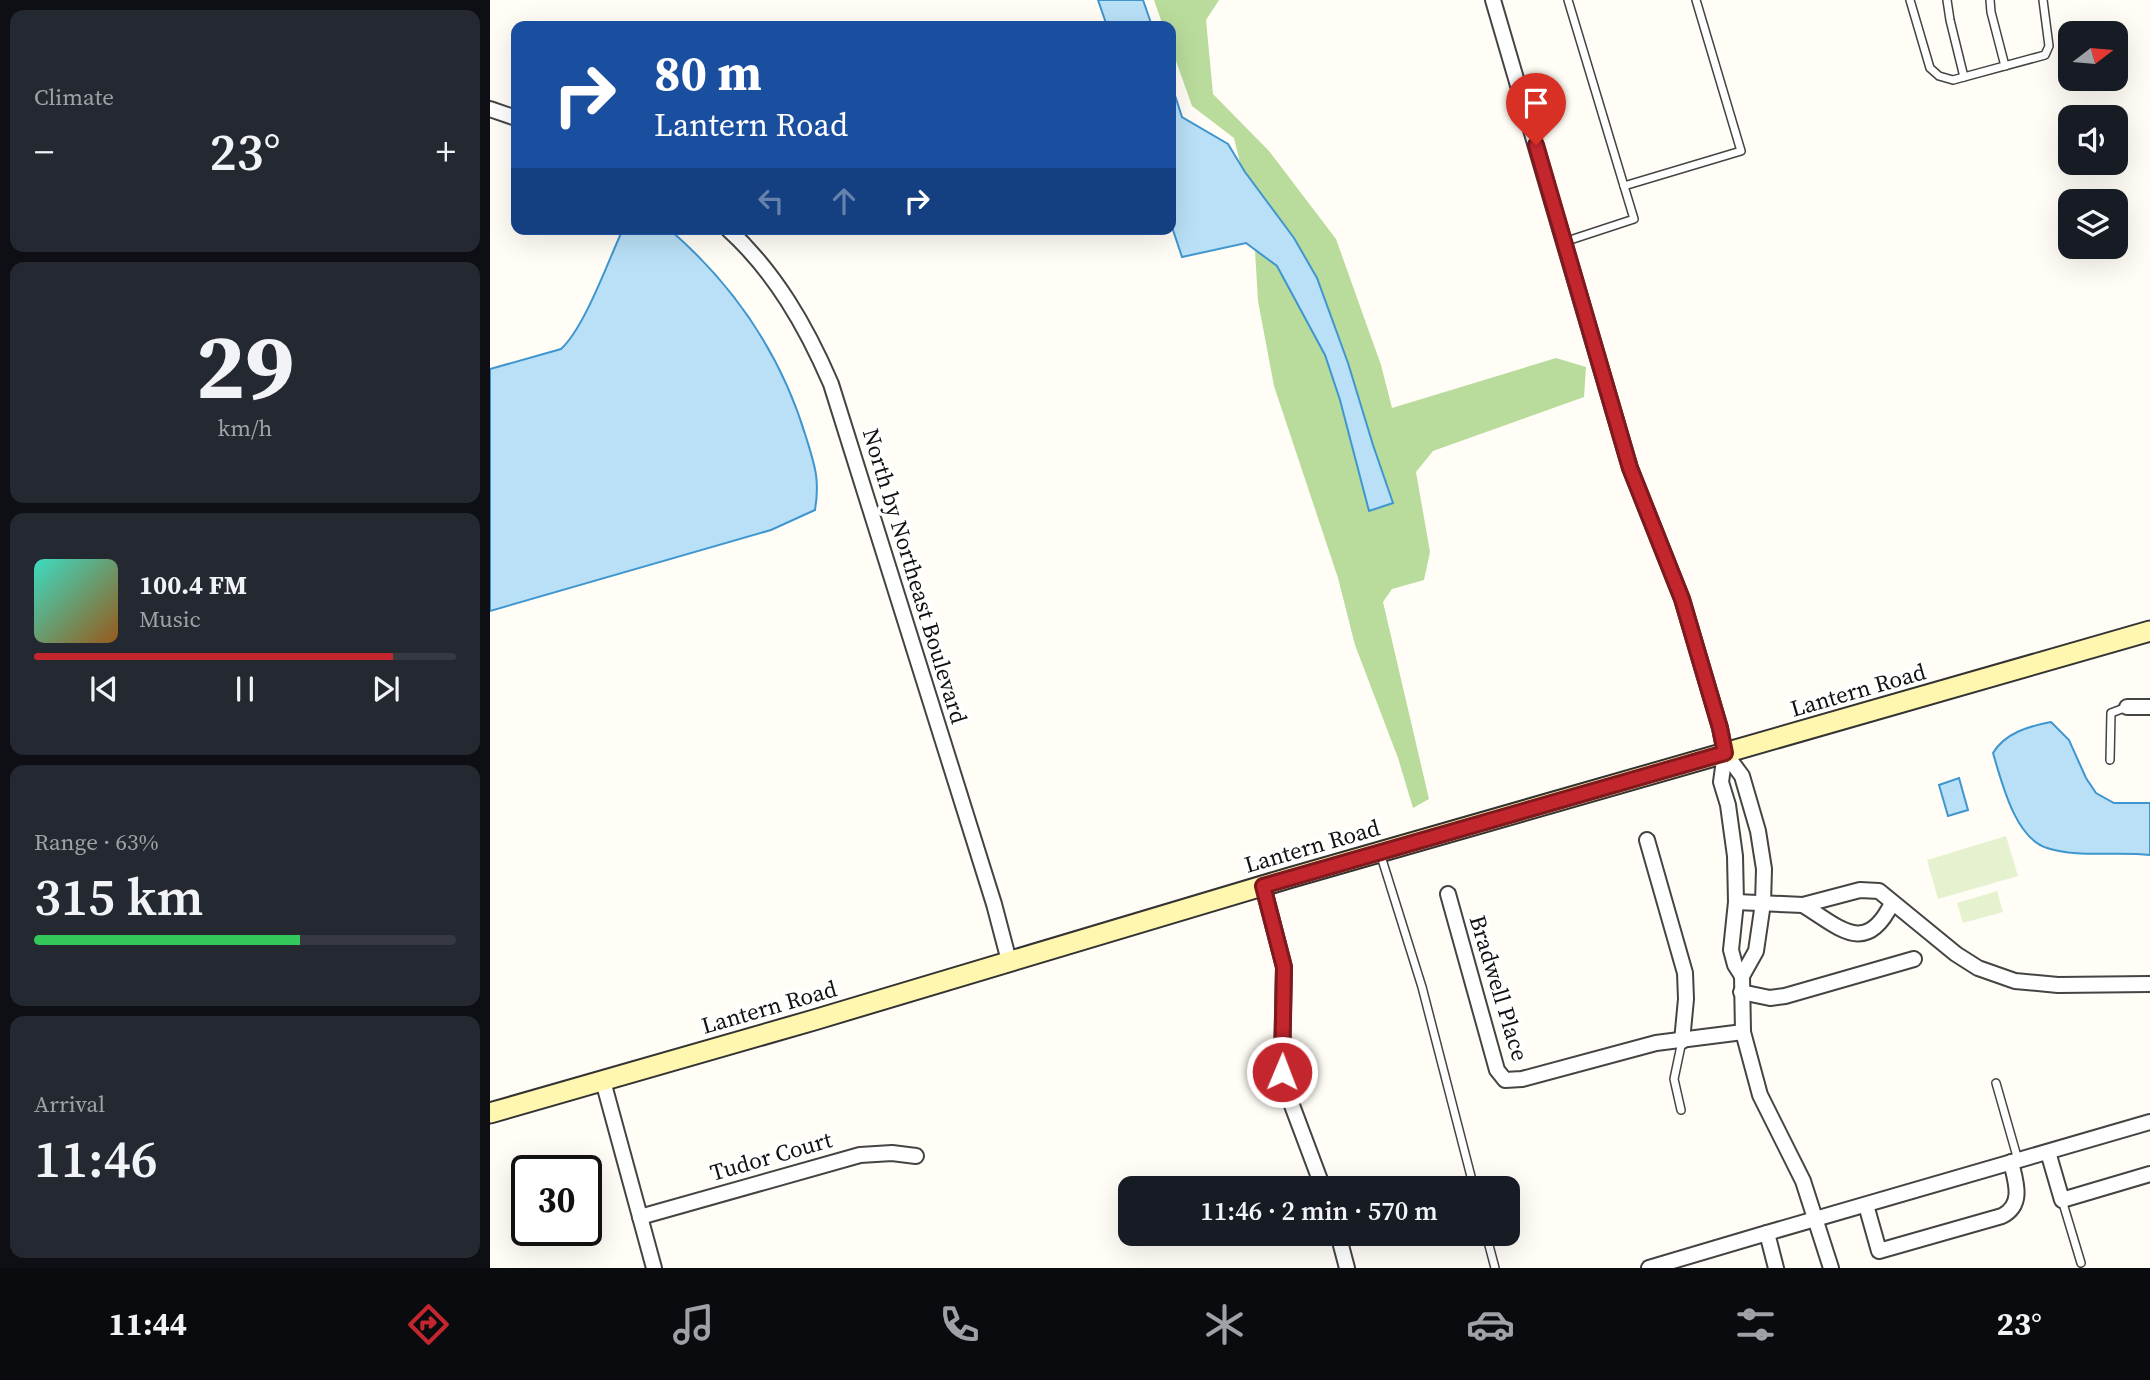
<!DOCTYPE html>
<meta charset="utf-8">
<style>
body{margin:0;font-family:"Source Serif 4",serif;background:#242831;color:#f1f3f6;height:100vh;display:flex;flex-direction:column;font-size:26px;white-space:nowrap}
*{box-sizing:border-box;margin:0}
p{font-size:23px;color:#9ea1a6}
.icon{flex:none;width:38px;height:38px;fill:none;stroke:currentColor;stroke-width:2;stroke-linecap:round;stroke-linejoin:round}
.map{position:relative;flex:1;overflow:hidden}
.side{display:flex;flex-direction:column;gap:10px;padding:10px;background:#0d0f14;width:490px}
.side>*{flex:none}
.hud{position:absolute;left:21px;top:21px;width:665px;height:214px;border-radius:14px;box-shadow:0 7px 28px #0002;background:#1a4fa0;color:#fff;overflow:hidden}
.needle{width:46px;rotate:74deg}
.tools{position:absolute;left:1568px;top:21px;display:grid;gap:14px}
.tools a{display:grid;place-items:center;width:70px;height:70px;border-radius:14px;background:#171b24;box-shadow:0 7px 28px #0002;font-size:35px}
.speed{position:absolute;left:21px;top:1155px;display:flex;gap:14px;font-size:35px;font-weight:700;text-align:center}
.speed>*{display:grid;place-content:center;width:91px;height:91px;border-radius:50%;background:#171b24;box-shadow:0 7px 28px #0002;line-height:1}
.speed .limit{border:4px solid #111;border-radius:10px;background:#fff;color:#111}
.pin{position:absolute;display:grid;place-items:center;width:60px;height:60px;color:#fff;margin:-72px -30px;border-radius:50% 50% 50% 0;rotate:-45deg;box-shadow:0 0 7px #0007}
.pin .icon{rotate:45deg}
.me{position:absolute;width:77px;margin:-38px;rotate:1deg;stroke-linejoin:round;filter:drop-shadow(0 0 5px #0008)}
.turn{display:flex;align-items:center;gap:24px;height:147px;padding:0 28px;font-size:32px}
.turn .icon{width:91px;height:91px;stroke-width:2.5}
.turn b{display:block;font-size:49px;line-height:60px}
.lanes{display:flex;align-items:center;height:66px;padding:0 28px;background:#0003;justify-content:center;gap:35px;direction:ltr}
.lanes .off{opacity:.35}
.big{font-size:52px;font-weight:600;line-height:1.1}
.side .card{flex:1;display:flex;flex-direction:column;justify-content:center;gap:10px;min-width:0;padding:0 24px;border-radius:14px;background:#242831}
.side .dial{align-items:center;gap:0}
.dial b{font-size:91px;line-height:1}
.song{display:flex;align-items:center;gap:21px}
.cover{width:84px;height:84px;border-radius:10px;background:linear-gradient(135deg,hsl(170 70% 55%),hsl(30 70% 35%))}
.played{height:7px;border-radius:4px;background:linear-gradient(90deg,#c4262e 85%,#363941 85%)}
.keys{display:flex;justify-content:space-around;direction:ltr}
.heat{display:flex;justify-content:space-between;align-items:center;font-size:38px;direction:ltr}
.charge{height:10px;border-radius:5px;background:linear-gradient(90deg,#34c759 63%,#363941 0)}
.trip{position:absolute;left:628px;top:1176px;width:402px;height:70px;border-radius:14px;background:#171b24;box-shadow:0 7px 28px #0002;font-weight:600;line-height:70px;text-align:center}
.menu{display:flex;height:112px;justify-content:space-around;align-items:center;background:#090b0e;color:#9ea1a6}
.menu .icon{width:49px;height:49px}
.menu .active{color:#c4262e}
.menu b{font-size:32px;color:#f1f3f6}
main{display:flex;flex:1;min-height:0}
.map>svg:first-child{display:block}
.forest{fill:#b9dc9c}
.pitch{fill:#e6f2cf}
.water{fill:#b9e0f7;stroke:#3f96cf;stroke-width:2}
.lines{fill:none;stroke-linecap:round;stroke-linejoin:round}
.lane-casing{stroke:#444;stroke-width:10}
.street-casing{stroke:#444;stroke-width:18}
.secondary-casing{stroke:#333;stroke-width:23}
.lane{stroke:#fff;stroke-width:7}
.street{stroke:#fff;stroke-width:14}
.secondary{stroke:#fff6b0;stroke-width:19}
.route-casing{stroke:#7f191e;stroke-width:18}
.route{stroke:#c4262e;stroke-width:12}
.labels{text-anchor:middle;stroke-width:7;stroke-linejoin:round;paint-order:stroke}
.street-label{font-size:23px;fill:#111;stroke:#fff}
</style>
<main>
<section class="side">
<div class="card"><p>Climate</p>
<div class="heat"><a>−</a><b class="big">23°</b><a>+</a></div>
</div>
<div class="card dial"><b>29</b><p>km/h</p></div>
<div class="card">
<div class="song"><i class="cover"></i><div><b>100.4 FM</b><p>Music</p></div></div>
<div class="played"></div>
<div class="keys"><svg class="icon" aria-label="previous" viewBox="0 0 24 24"><path d="M18 5L8 12l10 7zM5 5v14"/></svg><svg class="icon" aria-label="pause" viewBox="0 0 24 24"><path d="M8 5v14M16 5v14"/></svg><svg class="icon" aria-label="next" viewBox="0 0 24 24"><path d="M6 5l10 7-10 7zM19 5v14"/></svg></div>
</div>
<div class="card"><p>Range · 63%</p><b class="big">315 km</b><div class="charge"></div></div>
<div class="card"><p>Arrival</p><b class="big">11:46</b></div>
</section>
<div class="map">
<svg width="1660" height="1268" viewBox="0 0 1660 1268">
<rect width="100%" height="100%" fill="#fffdf5"/>
<path class="forest" d="M664,0H729L716,20L723,94L779,151L846,239L891,365L902,408L1066,358L1096,367L1094,397L943,451L926,472L940,552L934,580L902,589L893,602L939,799L923,808L908,758L865,645L848,578L784,386L768,301L763,217L744,138L702,106L681,47V26H673Z"/>
<g class="pitch">
<path d="M1516,836L1528,876L1448,899L1437,860Z"/>
<path d="M1507,891L1513,912L1473,923L1467,903Z"/>
</g>
<g class="water">
<path d="M608,0H653L662,26H617Z"/>
<path d="M681,83L692,117L738,144L755,172L804,238L827,278L858,363L883,445L903,503L879,511L850,400L835,355L787,266L756,243L692,257L681,224Z"/>
<path d="M133,229H179C245,286 291,354 316,437C325,466 330,480 325,510L281,530L0,611V369L71,349C95,327 118,261 133,229Z"/>
<path d="M1561,722L1579,740L1596,778L1606,793L1624,803H1660V855C1629,851 1586,858 1557,848C1525,838 1512,783 1503,753C1515,733 1539,726 1561,722Z"/>
<path d="M1469,778L1478,810L1458,816L1449,785Z"/>
</g>
<g class="lines">
<defs>
<g id="lane">
<path d="M1078,0L1134,186"/>
<path d="M1420,0L1440,68L1449,76L1463,80L1555,55L1559,46L1553,0"/>
<path d="M1457,0L1460,20L1474,77"/>
<path d="M1500,0L1501,12L1515,66"/>
<path d="M1074,242L1144,219L1134,186L1251,151L1206,0"/>
<path d="M1620,760L1621,713L1637,707"/>
<path d="M890,853L932,987L984,1188"/>
<path d="M1506,1083L1528,1160"/>
<path d="M1191,1110L1184,1079L1192,1041"/>
<path d="M1572,1200L1591,1263"/>
<path d="M996,1234L1005,1268"/>
</g>
<g id="street">
<path d="M1003,0L1140,468L1192,599L1230,728L1235,753L1231,782L1238,805L1245,856L1246,902L1241,950L1245,965L1252,976L1253,1032L1270,1095L1313,1181L1341,1268"/>
<path d="M0,109L26,118"/>
<path d="M238,229C285,272 316,326 341,384L504,904L519,961"/>
<path d="M1637,707H1660"/>
<path d="M1235,753L1252,776L1268,831L1274,869L1273,903L1266,951L1252,976"/>
<path d="M1157,840L1195,973L1196,999L1192,1041"/>
<path d="M773,886L794,967L792,1058L794,1084L833,1188"/>
<path d="M958,894L1007,1070L1015,1080L1032,1079L1166,1043L1253,1032"/>
<path d="M1246,902L1313,905L1370,890L1389,891L1466,954L1488,968L1525,981L1568,985L1660,984"/>
<path d="M1313,905C1349,927 1376,957 1402,903"/>
<path d="M1251,992L1280,998L1295,996L1424,959"/>
<path d="M113,1081L164,1268"/>
<path d="M1558,1152L1572,1200L1660,1174"/>
<path d="M1376,1205L1389,1251L1512,1216C1534,1205 1526,1182 1521,1162"/>
<path d="M150,1217L370,1155L402,1153L426,1156"/>
<path d="M1277,1233L1660,1122"/>
<path d="M848,1234L857,1268"/>
<path d="M1159,1268L1277,1233L1286,1268"/>
</g>
<path id="secondary" d="M0,1113L324,1020L799,878L1660,631"/>
</defs>
<use href="#lane" class="lane-casing"/>
<use href="#street" class="street-casing"/>
<use href="#secondary" class="secondary-casing"/>
<use href="#lane" class="lane"/>
<use href="#street" class="street"/>
<use href="#secondary" class="secondary"/>
</g>
<g class="lines">
<defs>
<path id="route" d="M792,1072L794,967L773,886L1235,753L1230,728L1192,599L1140,468L1046,145"/>
</defs>
<use href="#route" class="route-casing"/>
<use href="#route" class="route"/>
</g>
<g class="labels">
<g class="street-label">
<text transform="translate(425 576) rotate(73)" y="8">North by Northeast Boulevard</text>
<text transform="translate(1368 690) rotate(-16)" y="8">Lantern Road</text>
<text transform="translate(822 846) rotate(-16)" y="8">Lantern Road</text>
<text transform="translate(1009 988) rotate(73)" y="8">Bradwell Place</text>
<text transform="translate(279 1007) rotate(-16)" y="8">Lantern Road</text>
<text transform="translate(281 1156) rotate(-16)" y="8">Tudor Court</text>
</g>
</g>
</svg>
<div class="tools">
<a><svg class="needle" viewBox="-14 -14 28 28"><path d="M0-13l5 13h-10z" fill="#e53935"/><path d="M0 13l5-13h-10z" fill="#9ea1a6"/></svg></a>
<a><svg class="icon" aria-label="sound" viewBox="0 0 24 24"><path d="M4 9h4l5-4v14l-5-4H4zM17 9q2 3 0 6"/></svg></a>
<a><svg class="icon" aria-label="layers" viewBox="0 0 24 24"><path d="M12 4l9 5-9 5-9-5zM3 14l9 5 9-5"/></svg></a>
</div>
<div class="speed"><div class="limit">30</div></div>
<div class="pin" style="left:1046px;top:145px;background:#d93025"><svg class="icon" aria-label="arrive" viewBox="0 0 24 24"><path d="M6 21V4h12l-3 4 3 4H6"/></svg></div>
<svg class="me" style="left:792px;top:1072px" viewBox="-20 -20 40 40"><circle r="17" fill="#c4262e" stroke="#fff" stroke-width="3"/><path d="M0-11L8 9 0 5-8 9z" fill="#fff"/></svg>
<div class="trip">11:46 · 2 min · 570 m</div>
<div class="hud">
<div class="turn"><svg class="icon" aria-label="right" viewBox="0 0 24 24"><path d="M7 20v-9h11M14 6l5 5-5 5"/></svg><div><b>80 m</b>Lantern Road</div></div>
<div class="lanes"><svg class="icon off" aria-label="left" viewBox="0 0 24 24"><path d="M17 20v-9H6M10 6l-5 5 5 5"/></svg><svg class="icon off" aria-label="ahead" viewBox="0 0 24 24"><path d="M12 20V5M6 11l6-6 6 6"/></svg><svg class="icon" aria-label="right" viewBox="0 0 24 24"><path d="M7 20v-9h11M14 6l5 5-5 5"/></svg></div>
</div>
</div>
</main>
<nav class="menu">
<b>11:44</b>
<svg class="icon active" aria-label="directions" viewBox="0 0 24 24"><path d="M12 3l9 9-9 9-9-9zM9 14v-3h6M13 9l2 2-2 2"/></svg>
<svg class="icon" aria-label="music" viewBox="0 0 24 24"><path d="M9 18V5l10-2v13"/><circle cx="6" cy="18" r="3"/><circle cx="16" cy="16" r="3"/></svg>
<svg class="icon" aria-label="phone" viewBox="0 0 24 24"><path d="M5 4h4l2 5-3 2q2 4 5 5l2-3 5 2v4C11 20 4 13 5 4z"/></svg>
<svg class="icon" aria-label="climate" viewBox="0 0 24 24"><path d="M12 3v18M4 7l16 10M4 17L20 7"/></svg>
<svg class="icon" aria-label="car" viewBox="0 0 24 24"><path d="M5 17H2v-5l4-1 3-4h7l3 4 3 1v5h-3M9 17h6M6 11h13"/><circle cx="7" cy="17" r="2"/><circle cx="17" cy="17" r="2"/></svg>
<svg class="icon" aria-label="filters" viewBox="0 0 24 24"><path d="M4 7h16M4 17h16"/><circle cx="9" cy="7" r="2"/><circle cx="15" cy="17" r="2"/></svg>
<b>23°</b>
</nav>
